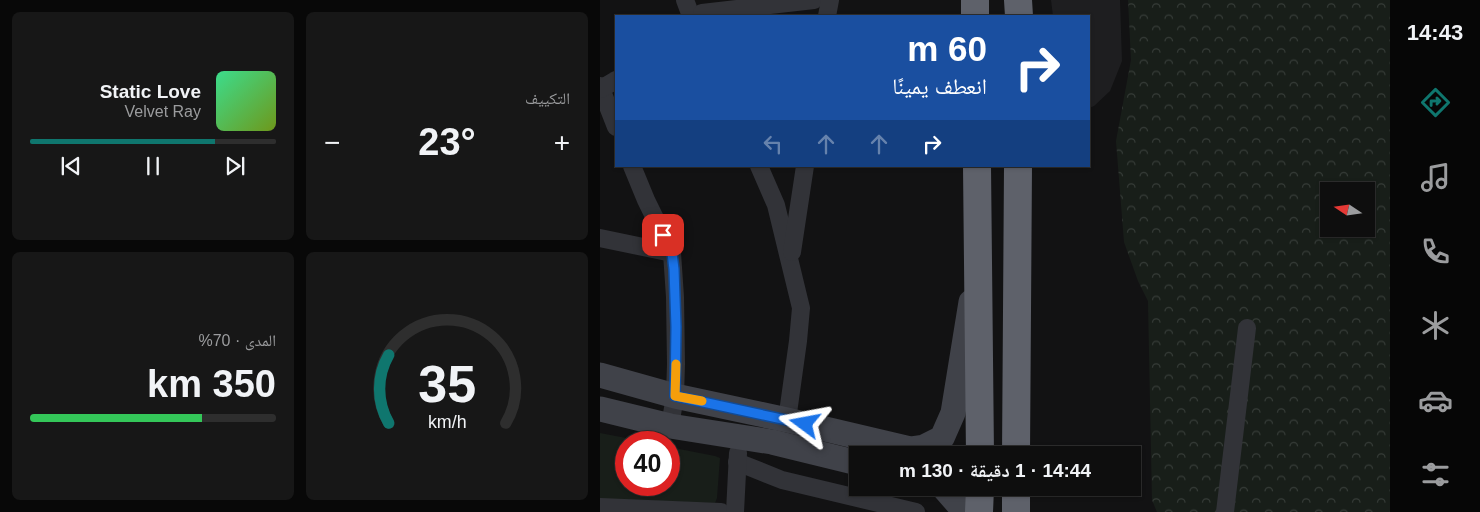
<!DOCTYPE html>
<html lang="ar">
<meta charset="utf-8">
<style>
body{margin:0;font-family:Helvetica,"Noto Naskh Arabic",sans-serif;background:#171717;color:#f1f3f6;direction:rtl;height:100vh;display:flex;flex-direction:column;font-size:19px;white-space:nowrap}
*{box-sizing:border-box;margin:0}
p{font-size:16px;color:#9b9c9e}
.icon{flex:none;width:28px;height:28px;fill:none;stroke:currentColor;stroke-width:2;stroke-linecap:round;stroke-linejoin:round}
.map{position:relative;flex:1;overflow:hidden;direction:ltr}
.sheet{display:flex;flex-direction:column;gap:12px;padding:12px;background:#080808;width:600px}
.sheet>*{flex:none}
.top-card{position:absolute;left:15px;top:15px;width:475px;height:152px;border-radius:0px;box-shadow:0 1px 4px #0004,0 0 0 1px #2e2e2e;direction:rtl;background:#1a4fa0;color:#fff;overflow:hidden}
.needle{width:32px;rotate:283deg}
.controls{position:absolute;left:720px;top:182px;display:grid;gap:10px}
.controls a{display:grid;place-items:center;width:55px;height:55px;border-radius:0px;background:#0e0e0e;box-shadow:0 1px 4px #0004,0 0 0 1px #2e2e2e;font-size:25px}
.speed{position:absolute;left:15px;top:431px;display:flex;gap:10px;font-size:25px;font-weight:700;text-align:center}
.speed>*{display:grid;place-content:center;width:65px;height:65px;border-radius:50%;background:#0e0e0e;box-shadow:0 1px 4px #0004,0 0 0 1px #2e2e2e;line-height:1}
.speed .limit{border:8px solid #d22;background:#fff;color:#111}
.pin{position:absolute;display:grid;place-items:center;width:42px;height:42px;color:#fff;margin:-21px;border-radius:10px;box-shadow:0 2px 8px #0006}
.me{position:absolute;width:55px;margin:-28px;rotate:283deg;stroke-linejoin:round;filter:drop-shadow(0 0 4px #0008)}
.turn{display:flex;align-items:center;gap:18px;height:105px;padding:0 20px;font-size:22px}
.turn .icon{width:65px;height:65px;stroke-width:2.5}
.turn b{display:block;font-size:35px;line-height:42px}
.lanes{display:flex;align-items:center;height:48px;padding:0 20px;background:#0003;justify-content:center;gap:25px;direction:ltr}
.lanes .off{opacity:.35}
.big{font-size:38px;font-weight:800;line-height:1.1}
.sheet .tile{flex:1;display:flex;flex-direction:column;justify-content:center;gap:8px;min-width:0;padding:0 18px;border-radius:8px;background:#171717}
.sheet .dial{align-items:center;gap:0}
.dial svg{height:130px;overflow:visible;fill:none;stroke:#2e2e2e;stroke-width:7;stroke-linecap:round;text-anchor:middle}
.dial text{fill:#f1f3f6;stroke:none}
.song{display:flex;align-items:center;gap:15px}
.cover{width:60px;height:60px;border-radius:8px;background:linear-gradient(135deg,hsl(150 70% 55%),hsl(80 70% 35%))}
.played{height:5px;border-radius:2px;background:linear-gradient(90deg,#0f766e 75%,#2e2e2e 75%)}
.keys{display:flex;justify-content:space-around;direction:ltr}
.heat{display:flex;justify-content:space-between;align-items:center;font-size:28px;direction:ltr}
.charge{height:8px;border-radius:4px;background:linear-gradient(90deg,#34c759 70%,#2e2e2e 0)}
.sheet .tiles{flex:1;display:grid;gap:12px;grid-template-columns:repeat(2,1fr)}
.trip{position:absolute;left:249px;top:446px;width:292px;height:50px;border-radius:0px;background:#0e0e0e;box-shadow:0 1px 4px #0004,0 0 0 1px #2e2e2e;font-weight:800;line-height:50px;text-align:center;direction:rtl}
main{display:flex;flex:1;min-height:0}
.tab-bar{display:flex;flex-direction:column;width:90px;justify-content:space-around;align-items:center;background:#060606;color:#9b9c9e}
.tab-bar .icon{width:35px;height:35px}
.tab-bar .selected{color:#0f766e}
.tab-bar b{font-size:22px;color:#f1f3f6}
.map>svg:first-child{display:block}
.built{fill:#1e1e20}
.green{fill:#181e19}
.forest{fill:url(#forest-crowns);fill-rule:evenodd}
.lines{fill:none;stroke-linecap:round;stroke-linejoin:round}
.street{stroke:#323338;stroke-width:18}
.secondary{stroke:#404249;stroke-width:25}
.highway{stroke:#5e616a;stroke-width:28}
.route-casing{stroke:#114b97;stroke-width:12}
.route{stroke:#1a73e8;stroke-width:9}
.slow{stroke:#f59e0b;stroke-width:9}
</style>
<main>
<nav class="tab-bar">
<b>14:43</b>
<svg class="icon selected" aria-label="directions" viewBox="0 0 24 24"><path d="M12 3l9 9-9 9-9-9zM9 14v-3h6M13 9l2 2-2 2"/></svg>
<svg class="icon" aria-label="music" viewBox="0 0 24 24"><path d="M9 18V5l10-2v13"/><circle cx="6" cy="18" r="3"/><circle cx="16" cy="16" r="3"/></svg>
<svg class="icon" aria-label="phone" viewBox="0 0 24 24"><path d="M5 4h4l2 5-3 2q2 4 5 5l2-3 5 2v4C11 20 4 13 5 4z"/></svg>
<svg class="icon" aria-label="climate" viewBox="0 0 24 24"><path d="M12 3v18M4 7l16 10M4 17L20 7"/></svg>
<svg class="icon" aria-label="car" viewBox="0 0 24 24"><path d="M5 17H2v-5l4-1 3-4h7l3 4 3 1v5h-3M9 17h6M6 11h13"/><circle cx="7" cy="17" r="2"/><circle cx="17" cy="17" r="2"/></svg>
<svg class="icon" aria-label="filters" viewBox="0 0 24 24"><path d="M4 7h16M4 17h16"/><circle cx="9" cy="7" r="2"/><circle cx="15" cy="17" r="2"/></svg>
</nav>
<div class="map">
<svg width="790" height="512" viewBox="0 0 790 512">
<defs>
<pattern id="forest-crowns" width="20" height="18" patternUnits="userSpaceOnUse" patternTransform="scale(1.25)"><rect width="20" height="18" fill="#181e19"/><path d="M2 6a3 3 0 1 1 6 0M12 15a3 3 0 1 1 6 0" fill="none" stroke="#363c38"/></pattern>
</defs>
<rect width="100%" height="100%" fill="#121213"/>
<path class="built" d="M451,0H520L522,61L510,91L494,106L489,108V16H453Z"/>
<path class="green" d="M0,433L47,442H26V485H69V447L115,456L120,458L117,498L115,503L0,499Z"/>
<path class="forest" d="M528,0H790V512H557L552,500L548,301L538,281L524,242L516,141L531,60ZM729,191H766V229H729Z"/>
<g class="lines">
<g class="street">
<path d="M85,0L91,16"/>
<path d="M102,13L214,0"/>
<path d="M227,16L230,0"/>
<path d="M0,86L16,127"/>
<path d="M1,89L16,80"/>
<path d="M32,166L46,200L72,253L75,297L76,364L75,396L70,426"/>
<path d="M159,166L176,205L201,308L198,341L187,420"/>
<path d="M0,238L72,253"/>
<path d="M192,252L205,166"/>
<path d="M137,462L182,480L316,512"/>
<path d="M0,507L121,512"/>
<path d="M135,512L138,453"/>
<path d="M625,512L647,328"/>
</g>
<g class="secondary">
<path d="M0,375L75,396L187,420L310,449L324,447L342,438L353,413L371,302"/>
<path d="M0,409L70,426L172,442L258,463"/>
<path d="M344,488L365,512"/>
</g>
<g class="highway">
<path d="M375,0V16"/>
<path d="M418,0L419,16"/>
<path d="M377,166L380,455"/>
<path d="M416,455L418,166"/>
<path d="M379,512L380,488"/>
<path d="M416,512V488"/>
</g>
</g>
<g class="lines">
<defs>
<path id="route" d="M63,235L72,253L74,269L76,327L75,396L205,424"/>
</defs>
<use href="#route" class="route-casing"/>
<use href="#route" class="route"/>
<path class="slow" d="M76,364L75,396L102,401"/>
</g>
</svg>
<div class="controls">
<a><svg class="needle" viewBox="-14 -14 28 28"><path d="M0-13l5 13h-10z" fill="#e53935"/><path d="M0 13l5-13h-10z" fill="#9b9c9e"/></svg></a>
</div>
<div class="speed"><div class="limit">40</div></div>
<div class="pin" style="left:63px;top:235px;background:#d93025"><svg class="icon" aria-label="arrive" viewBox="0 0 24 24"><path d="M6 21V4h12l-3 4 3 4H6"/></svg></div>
<svg class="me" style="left:205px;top:424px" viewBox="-20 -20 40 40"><path d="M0-17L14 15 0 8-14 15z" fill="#1a73e8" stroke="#fff" stroke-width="4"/></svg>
<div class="trip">14:44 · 1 دقيقة · 130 m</div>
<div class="top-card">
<div class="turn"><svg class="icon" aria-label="right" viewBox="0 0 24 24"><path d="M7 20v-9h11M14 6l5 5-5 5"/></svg><div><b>60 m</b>انعطف يمينًا</div></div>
<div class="lanes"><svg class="icon off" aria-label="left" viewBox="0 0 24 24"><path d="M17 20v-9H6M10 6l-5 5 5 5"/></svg><svg class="icon off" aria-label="ahead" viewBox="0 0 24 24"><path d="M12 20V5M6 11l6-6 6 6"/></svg><svg class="icon off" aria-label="ahead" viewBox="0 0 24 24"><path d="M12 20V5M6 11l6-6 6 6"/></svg><svg class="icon" aria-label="right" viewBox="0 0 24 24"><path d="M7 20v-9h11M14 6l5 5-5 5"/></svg></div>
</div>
</div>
<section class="sheet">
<div class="tiles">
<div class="tile"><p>التكييف</p>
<div class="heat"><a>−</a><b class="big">23°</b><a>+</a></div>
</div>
<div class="tile">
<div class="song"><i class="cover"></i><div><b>Static Love</b><p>Velvet Ray</p></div></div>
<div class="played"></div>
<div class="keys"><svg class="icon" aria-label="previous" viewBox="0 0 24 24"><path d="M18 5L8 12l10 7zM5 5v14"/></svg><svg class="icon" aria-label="pause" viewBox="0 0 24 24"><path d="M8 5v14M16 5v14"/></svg><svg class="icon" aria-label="next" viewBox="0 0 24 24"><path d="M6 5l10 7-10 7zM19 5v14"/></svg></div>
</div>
<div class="tile dial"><svg viewBox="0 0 100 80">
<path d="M14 69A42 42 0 1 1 86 69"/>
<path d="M14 69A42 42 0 0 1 14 27" stroke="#0f766e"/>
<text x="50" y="56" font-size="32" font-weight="700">35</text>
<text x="50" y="72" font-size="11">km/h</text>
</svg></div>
<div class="tile"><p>المدى · 70%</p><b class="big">350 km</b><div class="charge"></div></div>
</div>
</section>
</main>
